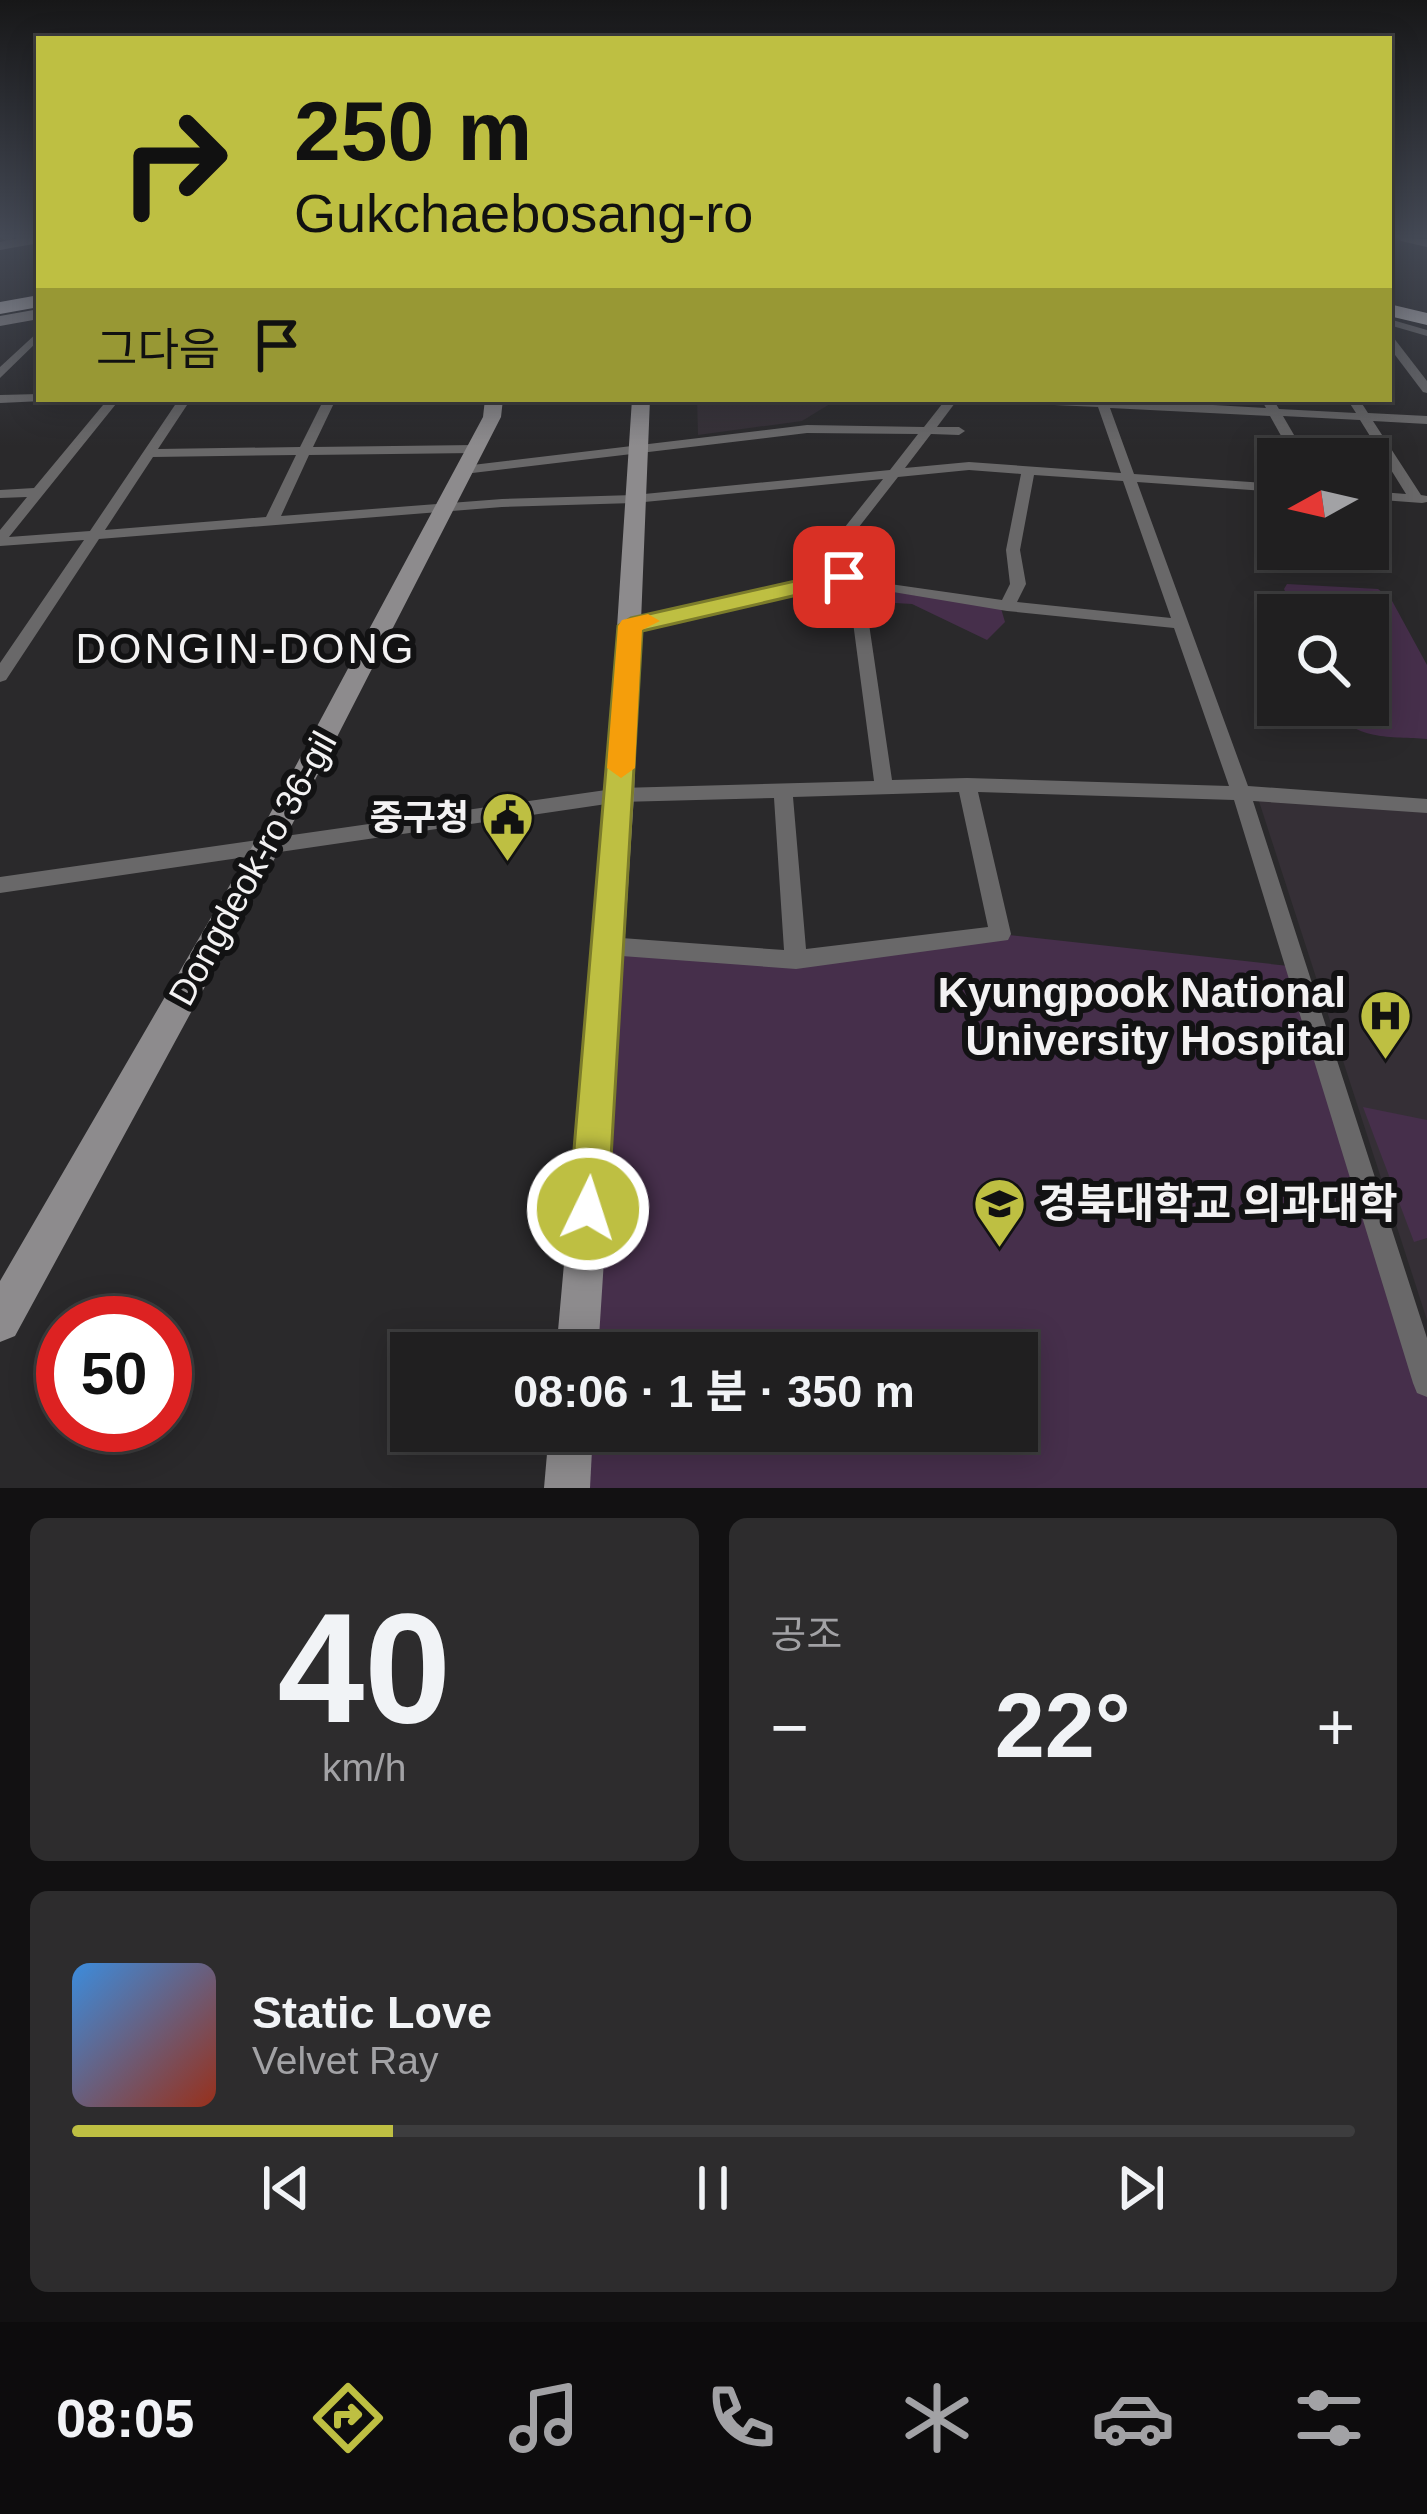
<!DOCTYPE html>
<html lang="ko">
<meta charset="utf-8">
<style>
body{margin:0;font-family:Arial,"Noto Sans KR",sans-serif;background:#2d2c2d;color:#f1f3f6;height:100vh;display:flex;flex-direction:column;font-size:45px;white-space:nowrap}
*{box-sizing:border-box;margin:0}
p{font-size:39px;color:#a2a2a5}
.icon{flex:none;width:66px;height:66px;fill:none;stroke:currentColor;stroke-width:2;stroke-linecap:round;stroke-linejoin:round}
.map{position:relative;height:1488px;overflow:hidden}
.drawer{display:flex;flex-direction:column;gap:30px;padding:30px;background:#121112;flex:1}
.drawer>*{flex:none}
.banner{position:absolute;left:36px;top:36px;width:1356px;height:366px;border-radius:0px;box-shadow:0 6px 30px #0003,0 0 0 3px #3d3d3e;background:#bebf42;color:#111;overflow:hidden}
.needle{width:78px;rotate:262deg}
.controls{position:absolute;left:1257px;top:438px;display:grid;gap:24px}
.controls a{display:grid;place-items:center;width:132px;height:132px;border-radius:0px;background:#201f20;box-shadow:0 6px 30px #0003,0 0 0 3px #3d3d3e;font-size:60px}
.speed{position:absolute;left:36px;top:1296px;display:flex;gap:24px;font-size:60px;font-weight:700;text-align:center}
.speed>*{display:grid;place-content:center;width:156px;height:156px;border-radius:50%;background:#201f20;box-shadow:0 6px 30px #0003,0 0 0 3px #3d3d3e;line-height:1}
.speed .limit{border:18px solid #d22;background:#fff;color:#111}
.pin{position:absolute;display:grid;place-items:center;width:102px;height:102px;color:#fff;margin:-51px;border-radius:24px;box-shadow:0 6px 18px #0006}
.me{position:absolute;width:132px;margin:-66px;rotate:4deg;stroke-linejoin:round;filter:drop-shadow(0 0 9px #0008)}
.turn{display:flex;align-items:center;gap:42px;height:252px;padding:0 60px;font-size:54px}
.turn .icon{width:156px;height:156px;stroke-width:2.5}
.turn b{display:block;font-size:84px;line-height:102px}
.then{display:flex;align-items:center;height:114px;padding:0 60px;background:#0003;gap:24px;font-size:45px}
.big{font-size:90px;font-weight:700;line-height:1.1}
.drawer .tile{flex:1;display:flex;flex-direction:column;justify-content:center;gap:18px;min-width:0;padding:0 42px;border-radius:18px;background:#2d2c2d}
.drawer .dial{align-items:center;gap:0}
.dial b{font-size:156px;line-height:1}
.song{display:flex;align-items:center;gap:36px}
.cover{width:144px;height:144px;border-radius:18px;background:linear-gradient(135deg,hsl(210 70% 55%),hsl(10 70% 35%))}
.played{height:12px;border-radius:6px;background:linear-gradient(90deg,#bebf42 25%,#3d3d3e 25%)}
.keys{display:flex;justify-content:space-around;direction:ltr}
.heat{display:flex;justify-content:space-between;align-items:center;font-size:66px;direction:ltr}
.drawer .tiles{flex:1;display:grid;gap:30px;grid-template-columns:1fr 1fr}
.tile:last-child{grid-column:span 2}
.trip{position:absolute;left:390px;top:1332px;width:648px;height:120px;border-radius:0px;background:#201f20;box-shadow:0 6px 30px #0003,0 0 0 3px #3d3d3e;font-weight:700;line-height:120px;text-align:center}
.dock{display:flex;height:192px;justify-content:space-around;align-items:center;background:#0d0c0d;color:#a2a2a5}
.dock .icon{width:84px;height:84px}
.dock .current{color:#bebf42}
.dock b{font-size:54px;color:#f1f3f6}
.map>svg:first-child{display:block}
.built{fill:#352f36}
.green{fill:#462f4b}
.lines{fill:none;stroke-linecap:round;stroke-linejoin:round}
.street{fill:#696869;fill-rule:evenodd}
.secondary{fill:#8d8b8d;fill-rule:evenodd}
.highway{fill:#c1bfc2;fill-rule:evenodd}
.route{fill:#bebf42;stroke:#7c7c2b;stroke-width:3}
.slow{fill:#f59e0b}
.labels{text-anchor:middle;stroke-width:12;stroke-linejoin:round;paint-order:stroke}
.poi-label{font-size:36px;font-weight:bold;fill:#f3f2f3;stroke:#121213;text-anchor:end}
.street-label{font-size:36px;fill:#f3f2f3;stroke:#121213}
.quarter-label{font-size:42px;letter-spacing:3px;fill:#f3f2f3;stroke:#121213}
.near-poi-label{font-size:42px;font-weight:bold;fill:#f3f2f3;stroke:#121213;text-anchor:end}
</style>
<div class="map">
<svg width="1427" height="1488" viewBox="0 0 1427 1488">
<rect width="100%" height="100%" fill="#2a292b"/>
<g class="built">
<path d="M697,399H838L802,421L698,435Z"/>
<path d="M1255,789L1427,803V1320Z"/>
</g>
<g class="green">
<path d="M1287,584L1378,589L1391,599L1427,665V739C1393,736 1350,742 1334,705H1368V615H1296L1284,589Z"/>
<path d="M888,591L1000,605L1005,622L987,640L912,604L878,602Z"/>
<path d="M1000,934L1298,967L1427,1387V1488H567L571,1431H1017V1353H577L608,946L796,960Z"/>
<path d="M1363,1107L1427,1120V1238L1414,1242Z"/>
</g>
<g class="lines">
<g class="street">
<path d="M2,238H12L13,240L8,243Z"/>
<path d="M1389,319L1427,330V336L1389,325Z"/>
<path d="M39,331V340L0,378V367Z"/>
<path d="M1389,336L1393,337L1427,381V393L1423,392L1389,347Z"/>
<path d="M39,394V399L43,401L0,403V395Z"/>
<path d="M108,399H120L9,537L90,531L179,399H191L158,449L300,447L324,399H336L313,447L475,445L481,449L475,453L309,455L281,516L502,499L634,495L890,470L918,434L807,433L464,474L457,470L464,466L807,425L924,427L946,399H958L937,427H959L965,431L959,435L931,434L905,468L969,462L1121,473L1098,407L1009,403L1003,399H1107L1266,408L1261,399H1273L1279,409L1356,413L1347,399H1359L1368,413L1427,416V424L1373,421L1421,495L1427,496V502L1422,503L1368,499V491L1406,494L1360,420L1283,416L1308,459H1294L1270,416L1110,408L1134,474L1278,484V492L1137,482L1248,786L1427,799V813L1253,801L1427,1338V1397L1417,1393L1413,1383L1234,800L978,792L1011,934L1008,940L796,969L608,955L600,952L597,946L600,940L608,937L784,950L774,798L620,802L0,893V877L620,788L874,781L849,592L840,582L631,630L623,625L631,620L846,573L841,532L883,479L634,503L502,507L99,539L6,680L0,682V663L84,540L0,546V530L27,497L0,498V490L34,488ZM296,455L266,517L105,530L153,457ZM969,470L1021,474L1006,550L1010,584L1002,600L862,580L855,532L898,477ZM1034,475L1123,481L1171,618L1017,602L1026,584L1020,550ZM869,588L1007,611L1174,628L1229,786L967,778L892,780L864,590ZM959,792L988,927L806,949L793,797Z"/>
</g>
<g class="secondary">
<path d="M20,238H39V243L0,250V242Z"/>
<path d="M1399,238L1427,239V247L1401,241Z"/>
<path d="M39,309V319L0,326V316Z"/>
<path d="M485,399H503L501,417L276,856L15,1336L0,1342V1281L256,840L483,417Z"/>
<path d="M632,399H650L634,795L598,1353H556L606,795Z"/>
<path d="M549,1431H593L590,1488H544Z"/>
</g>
<g class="highway">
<path d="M39,295V307L0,314V302Z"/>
<path d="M1389,304L1427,313V325L1389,316Z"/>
</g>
</g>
<linearGradient id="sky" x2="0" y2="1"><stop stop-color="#171718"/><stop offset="0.53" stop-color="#444955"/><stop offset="1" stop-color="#444955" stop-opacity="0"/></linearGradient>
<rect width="1427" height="446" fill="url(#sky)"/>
<path class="route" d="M844,570L853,572V582L642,631L608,1209L602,1223L588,1229L574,1223L569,1209L618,626L631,618Z"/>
<path class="slow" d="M648,614L660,621L642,630L635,768L621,778L607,768L618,626L622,620Z"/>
<defs>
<symbol id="civic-pin" viewBox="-11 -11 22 30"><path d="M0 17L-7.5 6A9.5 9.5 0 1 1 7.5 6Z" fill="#bebf42" stroke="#121213"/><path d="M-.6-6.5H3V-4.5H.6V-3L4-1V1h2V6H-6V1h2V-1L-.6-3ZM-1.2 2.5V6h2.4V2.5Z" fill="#111"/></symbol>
<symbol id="hospital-pin" viewBox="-11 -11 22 30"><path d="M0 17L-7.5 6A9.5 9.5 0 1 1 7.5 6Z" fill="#bebf42" stroke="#121213"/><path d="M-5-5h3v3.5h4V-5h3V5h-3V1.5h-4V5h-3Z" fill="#111"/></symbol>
<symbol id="university-pin" viewBox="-11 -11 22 30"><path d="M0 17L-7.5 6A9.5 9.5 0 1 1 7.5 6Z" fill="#bebf42" stroke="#121213"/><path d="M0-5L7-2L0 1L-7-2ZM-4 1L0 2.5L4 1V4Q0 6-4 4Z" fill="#111"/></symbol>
</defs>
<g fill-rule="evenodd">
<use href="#civic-pin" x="478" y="788" width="59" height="81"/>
<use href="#hospital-pin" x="1356" y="986" width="59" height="81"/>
<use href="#university-pin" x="970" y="1174" width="59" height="81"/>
</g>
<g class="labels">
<g class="poi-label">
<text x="469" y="830">중구청</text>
</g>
<g class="street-label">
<text transform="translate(252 868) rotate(-61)" y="13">Dongdeok-ro 36-gil</text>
</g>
<g class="quarter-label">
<text x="246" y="663">DONGIN-DONG</text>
</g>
<g class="near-poi-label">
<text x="1346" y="1007">Kyungpook National<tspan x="1346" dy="48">University Hospital</tspan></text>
<text x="1038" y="1218" text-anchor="start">경북대학교 의과대학</text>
</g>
</g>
</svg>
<div class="controls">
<a><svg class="needle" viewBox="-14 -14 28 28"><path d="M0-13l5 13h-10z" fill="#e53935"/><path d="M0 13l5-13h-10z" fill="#a2a2a5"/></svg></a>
<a><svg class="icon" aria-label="search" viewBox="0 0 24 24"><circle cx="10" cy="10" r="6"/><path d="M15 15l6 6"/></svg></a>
</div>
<div class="speed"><div class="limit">50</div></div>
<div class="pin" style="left:844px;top:577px;background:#d93025"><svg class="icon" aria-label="arrive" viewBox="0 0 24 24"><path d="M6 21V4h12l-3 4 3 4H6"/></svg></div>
<svg class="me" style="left:588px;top:1209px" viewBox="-20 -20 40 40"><circle r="17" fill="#bebf42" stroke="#fff" stroke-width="3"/><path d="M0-11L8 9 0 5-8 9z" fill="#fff"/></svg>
<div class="trip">08:06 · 1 분 · 350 m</div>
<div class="banner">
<div class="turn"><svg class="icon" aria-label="right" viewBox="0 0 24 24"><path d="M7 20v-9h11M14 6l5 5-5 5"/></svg><div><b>250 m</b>Gukchaebosang-ro</div></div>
<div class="then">그다음<svg class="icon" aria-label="arrive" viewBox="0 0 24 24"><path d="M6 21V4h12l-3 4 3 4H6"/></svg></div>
</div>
</div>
<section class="drawer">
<div class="tiles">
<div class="tile dial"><b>40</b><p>km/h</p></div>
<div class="tile"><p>공조</p>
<div class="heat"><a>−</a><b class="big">22°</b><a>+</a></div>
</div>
<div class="tile">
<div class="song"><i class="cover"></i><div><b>Static Love</b><p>Velvet Ray</p></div></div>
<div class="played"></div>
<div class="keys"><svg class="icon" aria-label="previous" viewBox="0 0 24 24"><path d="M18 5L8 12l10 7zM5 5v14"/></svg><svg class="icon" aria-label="pause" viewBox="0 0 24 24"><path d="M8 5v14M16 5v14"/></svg><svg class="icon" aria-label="next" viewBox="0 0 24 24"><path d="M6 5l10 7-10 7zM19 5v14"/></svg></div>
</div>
</div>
</section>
<nav class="dock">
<b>08:05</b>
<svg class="icon current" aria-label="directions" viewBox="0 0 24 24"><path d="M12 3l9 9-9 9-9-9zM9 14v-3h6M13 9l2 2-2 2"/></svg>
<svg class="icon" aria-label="music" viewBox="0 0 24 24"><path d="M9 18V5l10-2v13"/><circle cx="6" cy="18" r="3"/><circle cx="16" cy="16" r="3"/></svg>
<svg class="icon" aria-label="phone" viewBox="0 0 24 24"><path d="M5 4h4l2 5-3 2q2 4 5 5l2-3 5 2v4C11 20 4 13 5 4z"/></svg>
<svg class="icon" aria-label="climate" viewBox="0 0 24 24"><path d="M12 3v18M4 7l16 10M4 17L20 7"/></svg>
<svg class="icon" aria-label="car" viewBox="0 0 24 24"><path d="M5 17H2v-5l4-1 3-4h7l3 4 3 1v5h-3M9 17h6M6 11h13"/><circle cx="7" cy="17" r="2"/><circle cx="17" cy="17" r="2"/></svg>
<svg class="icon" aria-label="filters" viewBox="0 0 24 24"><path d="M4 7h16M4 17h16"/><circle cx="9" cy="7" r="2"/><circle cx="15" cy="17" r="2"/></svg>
</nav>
